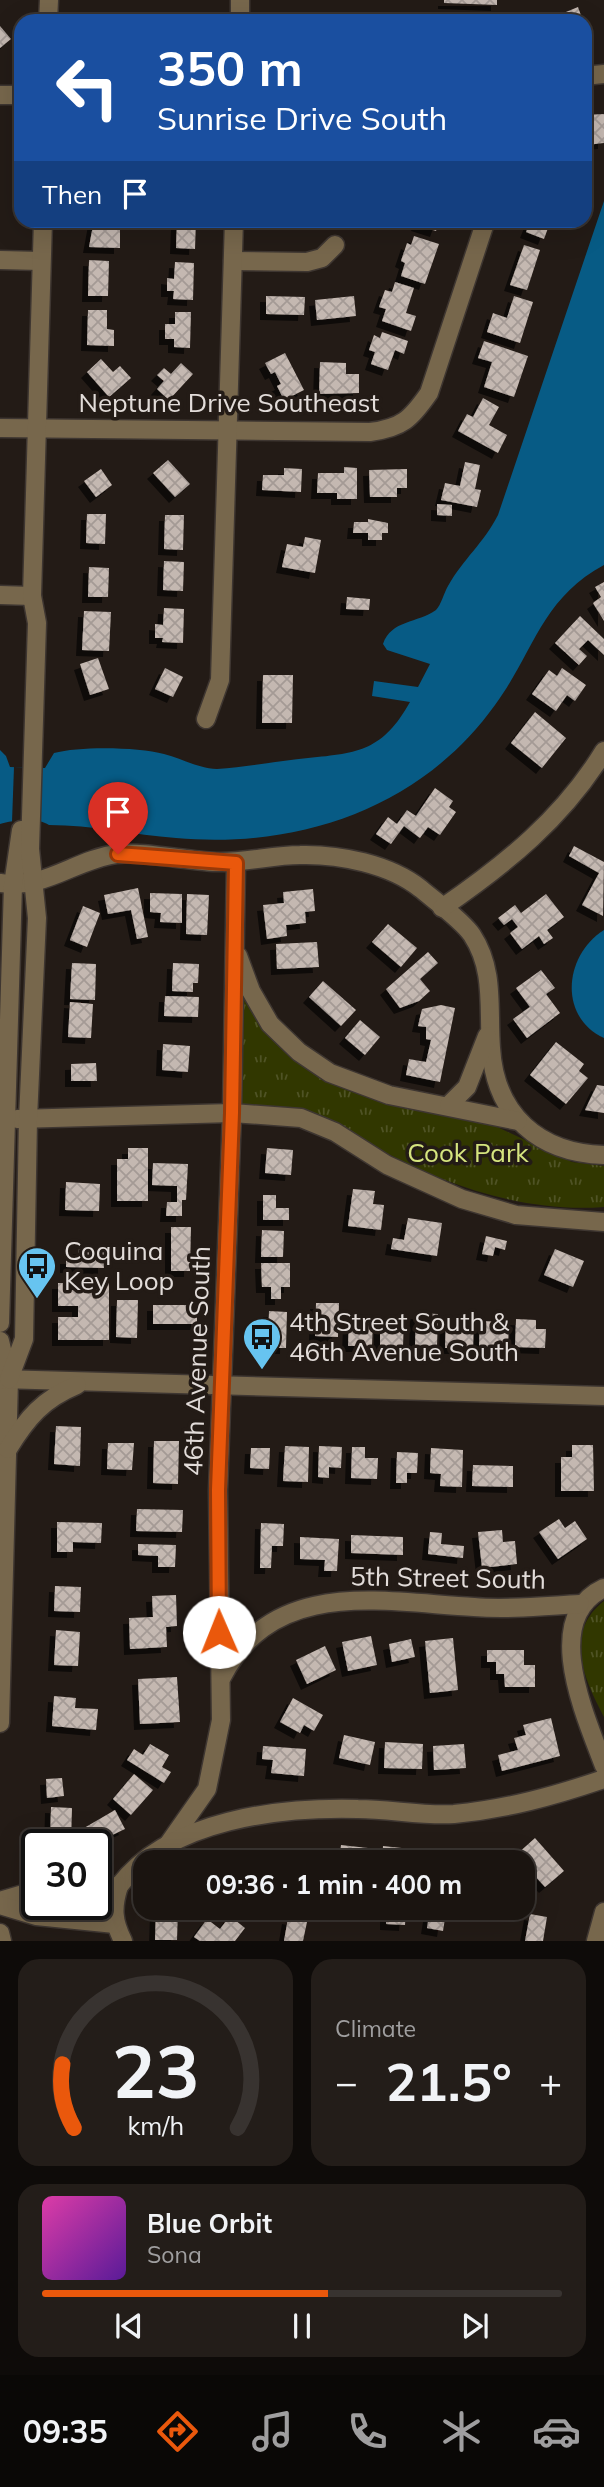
<!DOCTYPE html>
<meta charset="utf-8">
<style>
body{margin:0;font-family:Mulish,sans-serif;background:#231d19;color:#f1f3f6;height:100vh;display:flex;flex-direction:column;font-size:26px;white-space:nowrap}
*{box-sizing:border-box;margin:0}
p{font-size:23px;color:#9f9e9f}
.icon{flex:none;width:38px;height:38px;fill:none;stroke:currentColor;stroke-width:2;stroke-linecap:round;stroke-linejoin:round}
.map{position:relative;height:1941px;overflow:hidden}
.drawer{display:flex;flex-direction:column;gap:18px;padding:18px;background:#0e0b09;flex:1}
.drawer>*{flex:none}
.guide{position:absolute;left:14px;top:14px;width:578px;height:214px;border-radius:21px;box-shadow:0 7px 28px #0002,0 0 0 2px #383330;background:#1a4fa0;color:#fff;overflow:hidden}
.speed{position:absolute;left:21px;top:1829px;display:flex;gap:14px;font-size:35px;font-weight:700;text-align:center}
.speed>*{display:grid;place-content:center;width:91px;height:91px;border-radius:50%;background:#1a1410;box-shadow:0 7px 28px #0002,0 0 0 2px #383330;line-height:1}
.speed .limit{border:4px solid #111;border-radius:10px;background:#fff;color:#111}
.pin{position:absolute;display:grid;place-items:center;width:60px;height:60px;color:#fff;margin:-72px -30px;border-radius:50% 50% 50% 0;rotate:-45deg;box-shadow:0 0 7px #0007}
.pin .icon{rotate:45deg}
.me{position:absolute;width:77px;margin:-38px;rotate:359deg;stroke-linejoin:round;filter:drop-shadow(0 0 5px #0008)}
.turn{display:flex;align-items:center;gap:24px;height:147px;padding:0 28px;font-size:32px}
.turn .icon{width:91px;height:91px;stroke-width:2.5}
.turn b{display:block;font-size:49px;line-height:60px}
.then{display:flex;align-items:center;height:66px;padding:0 28px;background:#0003;gap:14px;font-size:26px}
.big{font-size:52px;font-weight:700;line-height:1.1}
.drawer .card{flex:1;display:flex;flex-direction:column;justify-content:center;gap:10px;min-width:0;padding:0 24px;border-radius:21px;background:#231d19}
.drawer .dial{align-items:center;gap:0}
.dial svg{height:182px;overflow:visible;fill:none;stroke:#383330;stroke-width:7;stroke-linecap:round;text-anchor:middle}
.dial text{fill:#f1f3f6;stroke:none}
.song{display:flex;align-items:center;gap:21px}
.cover{width:84px;height:84px;border-radius:10px;background:linear-gradient(135deg,hsl(320 70% 55%),hsl(270 70% 35%))}
.played{height:7px;border-radius:4px;background:linear-gradient(90deg,#ea580c 55%,#383330 55%)}
.keys{display:flex;justify-content:space-around;direction:ltr}
.heat{display:flex;justify-content:space-between;align-items:center;font-size:38px;direction:ltr}
.drawer .tiles{flex:1;display:grid;gap:18px;grid-template-columns:1fr 1fr}
.card:last-child{grid-column:span 2}
.trip{position:absolute;left:133px;top:1850px;width:402px;height:70px;border-radius:21px;background:#1a1410;box-shadow:0 7px 28px #0002,0 0 0 2px #383330;font-weight:700;line-height:70px;text-align:center}
.tabs{display:flex;height:112px;justify-content:space-around;align-items:center;background:#0a0806;color:#9f9e9f}
.tabs .icon{width:49px;height:49px}
.tabs .selected{color:#ea580c}
.tabs b{font-size:32px;color:#f1f3f6}
.map>svg:first-child{display:block}
.grass{fill:url(#grass-tufts)}
.water{fill:#075b85}
.pier{fill:#231b16}
.building{fill:url(#building-cross-hatch);filter:url(#shadow)}
.lines{fill:none;stroke-linecap:round;stroke-linejoin:round}
.minor-casing{stroke:#3e3631;stroke-width:21}
.minor{stroke:#77674c;stroke-width:18}
.route-casing{stroke:#983908;stroke-width:18}
.route{stroke:#ea580c;stroke-width:12}
.labels{text-anchor:middle;stroke-width:7;stroke-linejoin:round;paint-order:stroke}
.street-label{font-size:26px;fill:#e2dcd9;stroke:#231b16}
.park-label{font-size:26px;fill:#d5e47e;stroke:#231b16}
.poi-label{font-size:26px;fill:#e2dcd9;stroke:#231b16;text-anchor:start}
</style>
<div class="map">
<svg width="604" height="1941" viewBox="0 0 604 1941">
<defs>
<pattern id="grass-tufts" width="24" height="20" patternUnits="userSpaceOnUse" patternTransform="scale(1.75)"><rect width="24" height="20" fill="#313700"/><path d="M3 7l-1-3M5 7V3M7 7l1-3M15 17l-1-3M17 17v-4M19 17l1-3" fill="none" stroke="#4f5325"/></pattern>
<pattern id="building-cross-hatch" width="8" height="8" patternUnits="userSpaceOnUse" patternTransform="scale(1.75)"><rect width="8" height="8" fill="#c4b8b1"/><path d="M0 0l8 8M0 8l8-8" fill="none" stroke="#a49a95"/></pattern>
<filter id="shadow"><feDropShadow dx="-6" dy="6" stdDeviation="0" flood-color="#0009"/></filter>
</defs>
<rect width="100%" height="100%" fill="#231b16"/>
<g class="grass">
<path d="M243,997L264,1030L307,1070L343,1087L491,1124L572,1162L604,1166V1207C526,1213 446,1186 379,1149C354,1136 331,1117 303,1110C283,1105 259,1106 239,1105Z"/>
<path d="M604,1601V1717C584,1679 563,1633 604,1601Z"/>
</g>
<g class="water">
<path d="M604,201V565C541,599 534,652 495,705C421,808 300,849 176,838C134,835 92,825 49,825C37,817 13,820 0,824V750L6,756L10,767L45,768L54,753C80,746 138,747 164,754C183,759 197,768 217,769C248,767 278,761 308,758C360,753 383,750 410,702L372,696L374,681L418,687L430,664L387,650L383,644C391,620 418,623 436,610C441,605 444,593 448,586C464,558 483,544 498,515Z"/>
<path d="M604,930V1038C558,1017 564,955 604,930Z"/>
</g>
<path class="pier" d="M14,767L41,768L39,823L12,822Z"/>
<g class="building">
<path d="M444,0H497V5L444,3Z"/>
<path d="M578,7L583,21H549V19Z"/>
<rect x="102" y="13" width="19" height="8"/>
<path d="M0,26L11,39L0,48Z"/>
<path d="M604,114V143L586,145L584,115Z"/>
<path d="M94,220H112V227L120,228V248L89,247Z"/>
<path d="M177,220H196L195,249L176,248Z"/>
<path d="M419,220H440L436,231L417,225Z"/>
<path d="M531,220H551L544,239L526,232Z"/>
<path d="M414,236L439,244L425,284L401,276L405,263L401,261L407,243L411,245Z"/>
<path d="M524,245L540,250L527,290L510,285Z"/>
<path d="M89,260L109,261L108,296H88Z"/>
<path d="M175,262L194,263L193,300L173,299L174,291H167V278L174,279Z"/>
<path d="M395,282L414,288L406,313L416,316L411,331L382,321L386,309L379,307L385,290L392,292Z"/>
<path d="M266,296L305,297L304,315L266,314Z"/>
<path d="M354,296L356,316L317,320L315,300Z"/>
<path d="M514,296L533,302L520,343L487,332L493,313L507,318Z"/>
<path d="M88,310H107V329L114,330V346L87,345Z"/>
<path d="M175,312H191L190,348L174,347V339H165V324H175Z"/>
<path d="M382,332L408,341L404,354L395,350L388,370L371,364L375,352L369,350L374,335L380,338Z"/>
<path d="M484,341L528,356L514,397L484,387L492,362L478,358Z"/>
<path d="M285,353L304,390L284,400L277,386L281,384L275,372L271,374L265,363Z"/>
<path d="M101,359L113,372L120,366L131,378L109,397L87,372Z"/>
<path d="M320,362L346,363V374H359V393L319,394Z"/>
<path d="M181,363L193,374L169,400L157,389L164,381L157,375L164,368L171,374Z"/>
<path d="M483,398L499,407L489,425L507,435L498,453L458,431L467,414L473,417Z"/>
<path d="M168,460L190,484L175,497L153,473Z"/>
<path d="M465,462L480,465L475,489L481,490L477,507L441,500L445,483L460,486Z"/>
<path d="M344,467L357,468V499H337V493H317L318,473H344Z"/>
<path d="M284,468L302,469L301,492L262,490L263,475H284Z"/>
<path d="M101,469L112,485L96,497L84,481Z"/>
<path d="M407,469V488H397V497H370L369,470Z"/>
<path d="M437,504L452,505V516L437,515Z"/>
<path d="M87,514H106L105,544L86,543Z"/>
<path d="M165,515H184L183,550L164,549Z"/>
<path d="M368,519L388,523V533H382V540H368V533H353L354,522H368Z"/>
<path d="M305,537L321,540L315,573L282,567L287,544L303,547Z"/>
<path d="M164,561L184,562L183,591L163,590Z"/>
<path d="M89,567L109,568L108,597H88Z"/>
<path d="M604,582V621L593,603L601,597L595,587Z"/>
<path d="M347,597L370,599L369,610L346,609Z"/>
<path d="M164,608L184,609L183,643L162,642L163,638H155V624L163,625Z"/>
<path d="M84,611L111,612L109,651L82,650Z"/>
<path d="M580,616L604,639V655L588,640L579,649L587,656L579,665L555,643Z"/>
<path d="M98,658L109,689L90,695L80,664Z"/>
<path d="M165,668L183,677L173,697L155,689Z"/>
<path d="M562,668L586,685L575,701L567,695L556,711L532,694L549,670L557,676Z"/>
<path d="M263,675H293L292,723H262Z"/>
<path d="M535,712L566,738L542,768L511,743Z"/>
<path d="M435,788L453,801L449,807L456,812L440,835L428,827L420,838L404,826L391,844L376,834L388,817L397,824L407,810L416,816Z"/>
<path d="M574,846L604,862L603,916L582,905L599,873L569,856Z"/>
<path d="M138,888L148,937L137,939L131,910L108,914L104,895Z"/>
<path d="M313,889L315,911L305,912L306,923L286,925L287,936L267,939L263,905L284,903L283,892Z"/>
<path d="M150,893L182,894V923L160,922L161,913L150,912Z"/>
<path d="M187,894L209,895L207,935L186,934Z"/>
<path d="M546,894L564,917L547,930L553,938L544,944L539,936L522,949L510,933L518,927L512,919L504,925L498,918L515,905L521,913Z"/>
<path d="M83,906L100,913L87,947L70,940Z"/>
<path d="M388,924L417,948L401,967L372,942Z"/>
<path d="M317,942L319,967L277,969L276,944Z"/>
<path d="M428,952L438,963L420,979L430,991L419,1001L400,1008L386,989Z"/>
<path d="M72,963L96,964L95,1000L70,999Z"/>
<path d="M173,963L199,964L198,983H193V992L172,991Z"/>
<path d="M541,970L555,988L546,994L560,1013L527,1038L513,1019L530,1007L516,988Z"/>
<path d="M323,981L356,1010L341,1026L309,997Z"/>
<path d="M165,996L199,997L198,1017L164,1016Z"/>
<path d="M70,1002L93,1004L91,1038L68,1037Z"/>
<path d="M441,1005L455,1008L440,1082L406,1075L409,1059L426,1062L431,1040L426,1039V1027L418,1026L422,1009Z"/>
<path d="M360,1020L380,1037L365,1055L345,1038Z"/>
<path d="M556,1042L584,1064L579,1071L588,1078L566,1104L530,1075Z"/>
<path d="M163,1044L190,1046L188,1072L162,1070Z"/>
<path d="M96,1063L97,1081H71V1064Z"/>
<path d="M597,1085L604,1086V1113L585,1110Z"/>
<path d="M128,1148H148V1201H117V1159H128Z"/>
<path d="M267,1148L293,1150L291,1175L265,1173Z"/>
<path d="M153,1163L188,1164L186,1200H182V1216H166L167,1202H177V1186L152,1185Z"/>
<path d="M66,1182L100,1184L99,1211L65,1210Z"/>
<path d="M353,1189L375,1191L373,1204L384,1205L381,1230L348,1226Z"/>
<path d="M263,1195H276V1208H289V1220H263Z"/>
<path d="M408,1218L442,1223L437,1256L391,1249L393,1238L404,1240Z"/>
<path d="M171,1227H191L190,1271H171Z"/>
<path d="M262,1230L284,1231L283,1257H261Z"/>
<path d="M486,1236L507,1241L505,1250L495,1247L493,1256L482,1254Z"/>
<path d="M79,1248L104,1249V1268L66,1267V1258H78Z"/>
<path d="M555,1249L584,1261L573,1287L544,1275Z"/>
<path d="M261,1263H290V1287H281V1299H271V1287H262Z"/>
<path d="M58,1283H109V1340H58V1317H78V1306H58Z"/>
<path d="M117,1300H138L137,1338L116,1337Z"/>
<path d="M316,1303H339L338,1337L315,1336Z"/>
<rect x="153" y="1305" width="44" height="19"/>
<path d="M269,1311L287,1312L286,1348H259V1335H268Z"/>
<path d="M416,1313L438,1314L437,1346L415,1345Z"/>
<path d="M392,1317H404L403,1347L380,1346V1326H392Z"/>
<path d="M446,1319L474,1320L473,1348H445Z"/>
<path d="M516,1319L536,1320V1329H546L545,1348L515,1347Z"/>
<path d="M349,1321L373,1322L372,1346H348Z"/>
<path d="M480,1321L509,1322L508,1348L479,1347Z"/>
<path d="M56,1426L81,1427L80,1466L54,1464Z"/>
<path d="M154,1441H179L178,1484L153,1483Z"/>
<path d="M108,1443H134L132,1470L107,1469Z"/>
<path d="M572,1445H593L594,1491H561V1457H572Z"/>
<path d="M285,1446L309,1447L308,1482L283,1481Z"/>
<path d="M319,1446L342,1447L341,1468L329,1467V1478L318,1477Z"/>
<path d="M352,1447H365V1458H378L377,1479L351,1478Z"/>
<path d="M251,1448H270L269,1469L250,1468Z"/>
<path d="M431,1448L463,1450L462,1487L440,1486L441,1474L430,1473Z"/>
<path d="M397,1452L418,1453L417,1473H407V1483H396Z"/>
<path d="M473,1465L513,1466V1487L472,1486Z"/>
<path d="M137,1509L183,1510L182,1532L136,1531Z"/>
<path d="M559,1519L565,1528L575,1521L587,1539L558,1559L539,1532Z"/>
<path d="M57,1522L102,1523L101,1543L73,1542V1552H57Z"/>
<path d="M261,1523L284,1524L283,1546H272L271,1568H260Z"/>
<path d="M502,1530L503,1542L515,1541L517,1564L482,1568L478,1532Z"/>
<path d="M430,1532L442,1533L441,1544L464,1546L463,1558L428,1554Z"/>
<path d="M351,1535L403,1537V1555L351,1553Z"/>
<path d="M300,1537L339,1539L337,1571H324L325,1560L300,1559Z"/>
<path d="M138,1544L176,1545L175,1567H158V1556L138,1555Z"/>
<path d="M55,1586L81,1587L80,1612L54,1611Z"/>
<path d="M176,1595L177,1626L166,1627L167,1647L130,1649L129,1618L153,1617L152,1596Z"/>
<path d="M56,1630L80,1632L78,1666L54,1665Z"/>
<path d="M371,1636L377,1665L348,1671L342,1642Z"/>
<path d="M453,1638L458,1690L430,1693L425,1641Z"/>
<path d="M411,1639L415,1657L392,1662L389,1644Z"/>
<path d="M325,1646L336,1670L307,1684L296,1660Z"/>
<path d="M487,1650H524V1665H535V1687H505L504,1674H496V1662H487Z"/>
<path d="M177,1677L180,1722L140,1724L138,1679Z"/>
<path d="M54,1696L76,1698L75,1708L98,1709L96,1730L52,1726Z"/>
<path d="M293,1698L323,1715L314,1731L304,1725L300,1733L280,1722Z"/>
<path d="M551,1718L560,1756L502,1771L498,1755L518,1750L514,1738L526,1735L523,1725Z"/>
<path d="M344,1735L375,1742L370,1765L339,1758Z"/>
<path d="M385,1742L423,1744L422,1769L384,1768Z"/>
<path d="M150,1744L169,1755L162,1767L171,1772L164,1783L127,1760L134,1749L143,1755Z"/>
<path d="M464,1744L466,1768L434,1770L433,1746Z"/>
<path d="M263,1746L306,1749L304,1776L271,1773L273,1760L262,1759Z"/>
<path d="M134,1774L153,1790L131,1815L113,1799Z"/>
<path d="M62,1778L64,1796L47,1798L46,1779Z"/>
<path d="M51,1807L72,1808L71,1844H50Z"/>
<path d="M115,1810L125,1829L93,1844L84,1828Z"/>
<path d="M535,1838L564,1871L545,1887L516,1855Z"/>
<path d="M341,1845L368,1848L367,1862H339Z"/>
<path d="M383,1846L411,1849L410,1862H382Z"/>
<path d="M320,1848L322,1862H278L277,1854Z"/>
<path d="M156,1908H178L177,1940H155Z"/>
<path d="M386,1908H406L405,1925L386,1924Z"/>
<path d="M430,1910L446,1912L443,1931L427,1928Z"/>
<path d="M530,1914L547,1917L543,1941H525Z"/>
<path d="M230,1916L245,1928L235,1941H200L194,1937L207,1919L220,1929Z"/>
<path d="M288,1918L307,1922L303,1941H284Z"/>
</g>
<g class="lines">
<defs>
<g id="minor">
<path d="M48,21L49,0"/>
<path d="M240,21V0"/>
<path d="M584,76L604,74"/>
<path d="M0,95H21"/>
<path d="M0,260L41,261"/>
<path d="M233,261L307,262L322,258L335,245"/>
<path d="M0,428L370,432C402,428 411,419 429,393L486,220"/>
<path d="M0,595L32,596"/>
<path d="M206,719L220,680L234,220"/>
<path d="M0,883C45,890 74,860 116,854C142,851 188,861 216,862C245,863 272,855 300,855C339,854 390,864 421,889C434,900 463,921 472,935C495,970 488,1008 491,1048C495,1115 539,1153 604,1155"/>
<path d="M442,908C506,864 563,818 604,751"/>
<path d="M238,956L251,991L270,1024L299,1052L330,1073L389,1095L518,1121"/>
<path d="M449,1105L467,1087L487,1036"/>
<path d="M17,1119L232,1113L301,1118L335,1132L387,1165L462,1199L516,1215L604,1222"/>
<path d="M0,1323L13,885L21,830"/>
<path d="M0,1341L9,1379L0,1723"/>
<path d="M0,1379L604,1396"/>
<path d="M9,1379L24,1339L28,1119L37,918L30,849L37,623L32,596L43,220"/>
<path d="M8,1449C27,1418 43,1399 77,1385"/>
<path d="M604,1588C540,1618 586,1717 604,1766"/>
<path d="M222,1677C274,1577 381,1602 474,1607C509,1610 545,1606 580,1604"/>
<path d="M167,1846L207,1789L221,1720L218,1490L232,1113L236,863"/>
<path d="M119,1886C169,1819 281,1807 358,1809C390,1809 422,1816 454,1814C507,1809 554,1796 604,1779"/>
<path d="M96,1888L119,1886C112,1908 113,1921 123,1941"/>
<path d="M0,1901L37,1890"/>
<path d="M0,1905L36,1916L115,1924"/>
<path d="M0,1933L2,1941"/>
<path d="M596,1941L604,1912"/>
</g>
</defs>
<use href="#minor" class="minor-casing"/>
<use href="#minor" class="minor"/>
</g>
<g class="lines">
<defs>
<path id="route" d="M118,854L236,863L232,1113L218,1490L219,1632"/>
</defs>
<use href="#route" class="route-casing"/>
<use href="#route" class="route"/>
</g>
<defs>
<symbol id="bus-pin" viewBox="-11 -11 22 30"><path d="M0 17L-7.5 6A9.5 9.5 0 1 1 7.5 6Z" fill="#67c4f0" stroke="#231b16"/><path d="M-5-6H5V4H4V6H2V4H-2V6H-4V4H-5ZM-3.5-4V0h7V-4ZM-3.5 1.2v1.5H-2V1.2ZM2 1.2v1.5H3.5V1.2Z" fill="#111"/></symbol>
</defs>
<g fill-rule="evenodd">
<use href="#bus-pin" x="15" y="1244" width="44" height="60"/>
<use href="#bus-pin" x="240" y="1315" width="44" height="60"/>
</g>
<g class="labels">
<g class="street-label">
<text x="229" y="412">Neptune Drive Southeast</text>
<text transform="translate(197 1361) rotate(-88)" y="9">46th Avenue South</text>
<text transform="translate(448 1578) rotate(1)" y="9">5th Street South</text>
</g>
<g class="park-label">
<text x="468" y="1162">Cook Park</text>
</g>
<g class="poi-label">
<text x="64" y="1260">Coquina<tspan x="64" dy="30">Key Loop</tspan></text>
<text x="289" y="1331">4th Street South &amp;<tspan x="289" dy="30">46th Avenue South</tspan></text>
</g>
</g>
</svg>
<div class="speed"><div class="limit">30</div></div>
<div class="pin" style="left:118px;top:854px;background:#d93025"><svg class="icon" aria-label="arrive" viewBox="0 0 24 24"><path d="M6 21V4h12l-3 4 3 4H6"/></svg></div>
<svg class="me" style="left:219px;top:1632px" viewBox="-20 -20 40 40"><circle r="19" fill="#fff"/><path d="M0-13L10 11 0 6-10 11z" fill="#ea580c"/></svg>
<div class="trip">09:36 · 1 min · 400 m</div>
<div class="guide">
<div class="turn"><svg class="icon" aria-label="left" viewBox="0 0 24 24"><path d="M17 20v-9H6M10 6l-5 5 5 5"/></svg><div><b>350 m</b>Sunrise Drive South</div></div>
<div class="then">Then<svg class="icon" aria-label="arrive" viewBox="0 0 24 24"><path d="M6 21V4h12l-3 4 3 4H6"/></svg></div>
</div>
</div>
<section class="drawer">
<div class="tiles">
<div class="card dial"><svg viewBox="0 0 100 80">
<path d="M14 69A42 42 0 1 1 86 69"/>
<path d="M14 69A42 42 0 0 1 9 41" stroke="#ea580c"/>
<text x="50" y="56" font-size="32" font-weight="700">23</text>
<text x="50" y="72" font-size="11">km/h</text>
</svg></div>
<div class="card"><p>Climate</p>
<div class="heat"><a>−</a><b class="big">21.5°</b><a>+</a></div>
</div>
<div class="card">
<div class="song"><i class="cover"></i><div><b>Blue Orbit</b><p>Sona</p></div></div>
<div class="played"></div>
<div class="keys"><svg class="icon" aria-label="previous" viewBox="0 0 24 24"><path d="M18 5L8 12l10 7zM5 5v14"/></svg><svg class="icon" aria-label="pause" viewBox="0 0 24 24"><path d="M8 5v14M16 5v14"/></svg><svg class="icon" aria-label="next" viewBox="0 0 24 24"><path d="M6 5l10 7-10 7zM19 5v14"/></svg></div>
</div>
</div>
</section>
<nav class="tabs">
<b>09:35</b>
<svg class="icon selected" aria-label="directions" viewBox="0 0 24 24"><path d="M12 3l9 9-9 9-9-9zM9 14v-3h6M13 9l2 2-2 2"/></svg>
<svg class="icon" aria-label="music" viewBox="0 0 24 24"><path d="M9 18V5l10-2v13"/><circle cx="6" cy="18" r="3"/><circle cx="16" cy="16" r="3"/></svg>
<svg class="icon" aria-label="phone" viewBox="0 0 24 24"><path d="M5 4h4l2 5-3 2q2 4 5 5l2-3 5 2v4C11 20 4 13 5 4z"/></svg>
<svg class="icon" aria-label="climate" viewBox="0 0 24 24"><path d="M12 3v18M4 7l16 10M4 17L20 7"/></svg>
<svg class="icon" aria-label="car" viewBox="0 0 24 24"><path d="M5 17H2v-5l4-1 3-4h7l3 4 3 1v5h-3M9 17h6M6 11h13"/><circle cx="7" cy="17" r="2"/><circle cx="17" cy="17" r="2"/></svg>
</nav>
